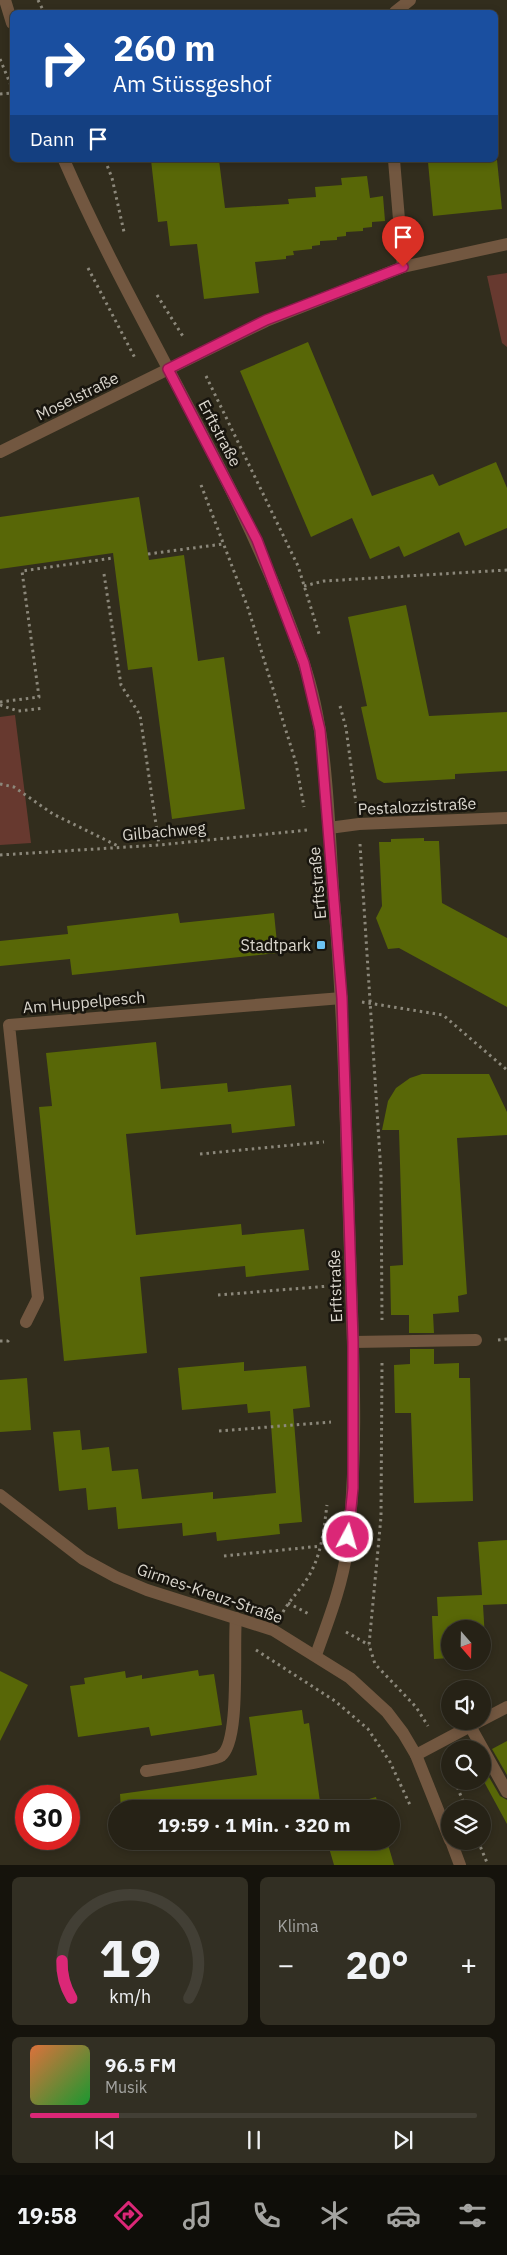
<!DOCTYPE html>
<html lang="de">
<meta charset="utf-8">
<style>
body{margin:0;font-family:"IBM Plex Sans",sans-serif;background:#322f23;color:#f1f3f6;height:100vh;display:flex;flex-direction:column;font-size:19px;white-space:nowrap}
*{box-sizing:border-box;margin:0}
p{font-size:16px;color:#a4a4a1}
.icon{flex:none;width:28px;height:28px;fill:none;stroke:currentColor;stroke-width:2;stroke-linecap:round;stroke-linejoin:round}
.map{position:relative;height:1865px;overflow:hidden}
.side{display:flex;flex-direction:column;gap:12px;padding:12px;background:#15130c;flex:1}
.side>*{flex:none}
.top-card{position:absolute;left:10px;top:10px;width:488px;height:152px;border-radius:8px;box-shadow:0 2px 8px #0003,0 0 0 1px #423f35;background:#1a4fa0;color:#fff;overflow:hidden}
.needle{width:32px;rotate:160deg}
.buttons{position:absolute;left:441px;top:1620px;display:grid;gap:10px}
.buttons a{display:grid;place-items:center;width:50px;height:50px;border-radius:50%;background:#262216;box-shadow:0 2px 8px #0003,0 0 0 1px #423f35;font-size:25px}
.speed{position:absolute;left:15px;top:1785px;display:flex;gap:10px;font-size:25px;font-weight:700;text-align:center}
.speed>*{display:grid;place-content:center;width:65px;height:65px;border-radius:50%;background:#262216;box-shadow:0 2px 8px #0003,0 0 0 1px #423f35;line-height:1}
.speed .limit{border:8px solid #d22;background:#fff;color:#111}
.pin{position:absolute;display:grid;place-items:center;width:42px;height:42px;color:#fff;margin:-51px -21px;border-radius:50% 50% 50% 0;rotate:-45deg;box-shadow:0 0 5px #0007}
.pin .icon{rotate:45deg}
.me{position:absolute;width:55px;margin:-28px;rotate:6deg;stroke-linejoin:round;filter:drop-shadow(0 0 4px #0008)}
.turn{display:flex;align-items:center;gap:18px;height:105px;padding:0 20px;font-size:22px}
.turn .icon{width:65px;height:65px;stroke-width:2.5}
.turn b{display:block;font-size:35px;line-height:42px}
.then{display:flex;align-items:center;height:48px;padding:0 20px;background:#0003;gap:10px;font-size:19px}
.big{font-size:38px;font-weight:700;line-height:1.1}
.side .tile{flex:1;display:flex;flex-direction:column;justify-content:center;gap:8px;min-width:0;padding:0 18px;border-radius:8px;background:#322f23}
.side .dial{align-items:center;gap:0}
.dial svg{height:130px;overflow:visible;fill:none;stroke:#423f35;stroke-width:7;stroke-linecap:round;text-anchor:middle}
.dial text{fill:#f1f3f6;stroke:none}
.song{display:flex;align-items:center;gap:15px}
.cover{width:60px;height:60px;border-radius:8px;background:linear-gradient(135deg,hsl(20 70% 55%),hsl(130 70% 35%))}
.played{height:5px;border-radius:2px;background:linear-gradient(90deg,#db2777 20%,#423f35 20%)}
.keys{display:flex;justify-content:space-around;direction:ltr}
.heat{display:flex;justify-content:space-between;align-items:center;font-size:28px;direction:ltr}
.side .tiles{flex:1;display:grid;gap:12px;grid-template-columns:1fr 1fr}
.tile:last-child{grid-column:span 2}
.trip{position:absolute;left:108px;top:1800px;width:292px;height:50px;border-radius:25px;background:#262216;box-shadow:0 2px 8px #0003,0 0 0 1px #423f35;font-weight:700;line-height:50px;text-align:center}
.tab-bar{display:flex;height:80px;justify-content:space-around;align-items:center;background:#0f0e09;color:#a4a4a1}
.tab-bar .icon{width:35px;height:35px}
.tab-bar .on{color:#db2777}
.tab-bar b{font-size:22px;color:#f1f3f6}
.map>svg:first-child{display:block}
.green{fill:#67392f}
.building{fill:#586707}
.lines{fill:none;stroke-linecap:round;stroke-linejoin:round}
.path{stroke:#8c887b;stroke-width:3;stroke-dasharray:2.5 4;stroke-linecap:butt}
.service{stroke:#725740;stroke-width:12}
.minor{stroke:#725740;stroke-width:12}
.tertiary{stroke:#725740;stroke-width:12}
.route-casing{stroke:#8e194d;stroke-width:12}
.route{stroke:#db2777;stroke-width:9}
.poi-dot{fill:#6cc3f2;stroke:#18150e;stroke-width:2}
.labels{text-anchor:middle;stroke-width:5;stroke-linejoin:round;paint-order:stroke}
.street-label{font-size:16px;fill:#dbd7ce;stroke:#18150e}
.poi-label{font-size:16px;fill:#dbd7ce;stroke:#18150e;text-anchor:end}
</style>
<div class="map">
<svg width="507" height="1865" viewBox="0 0 507 1865">
<rect width="100%" height="100%" fill="#322d1d"/>
<g class="green">
<path d="M507,273V347L502,343L487,276Z"/>
<path d="M15,715L31,843L0,845V717Z"/>
</g>
<g class="building">
<path d="M151,160H219L225,208L289,204L288,199L316,197L315,187L342,185L341,178L367,176L370,198L383,196L385,221L372,222V227L363,228V231L346,232V236L337,237V240L320,241V245L312,246V249L293,251L294,255L286,256V259L255,262L259,293L204,299L197,244L170,246L167,221L158,222Z"/>
<path d="M444,160H497L502,209L433,216L428,162Z"/>
<path d="M308,342L372,496L433,474L439,486L496,462L507,488V528L465,546L459,532L404,557L399,546L370,559L352,518L311,537L240,371Z"/>
<path d="M139,497L149,560L184,555L198,661L224,657L245,809L172,819L152,667L128,670L113,553L0,569V517Z"/>
<path d="M406,605L429,716L507,712V771L455,774V779L384,783L377,779L361,707L367,706L348,617Z"/>
<path d="M424,838V841H439L442,903L507,938V1007L399,948L388,949L376,918L382,906L379,842H391V839Z"/>
<path d="M178,913L180,923L274,913L278,953L72,975L70,959L0,966V941L68,934L67,926Z"/>
<path d="M156,1042L161,1089L227,1083L228,1092L291,1085L295,1126L232,1133L231,1124L126,1134L136,1235L241,1224L242,1235L304,1229L309,1270L246,1277L245,1266L140,1277L147,1353L64,1361L39,1107L52,1106L46,1053Z"/>
<path d="M422,1074H489L507,1112V1135L457,1138L467,1294L458,1296L459,1312L433,1314L434,1333H409V1315H391L390,1266L403,1265L399,1130H382L388,1101L396,1088L410,1078Z"/>
<path d="M410,1349H434V1364L459,1363V1378H470L473,1501L414,1503L411,1413H395L394,1365L410,1364Z"/>
<path d="M244,1362V1371L306,1366L310,1407L293,1409L302,1522L279,1524L280,1534L217,1541L216,1532L183,1536L182,1523L118,1529L116,1507L88,1510L86,1488L59,1491L53,1432L80,1430L82,1450L109,1447L112,1471L138,1469L142,1499L213,1492V1499L276,1493L270,1411L248,1413L247,1404L182,1410L178,1368Z"/>
<path d="M27,1378L31,1430L0,1432V1380Z"/>
<path d="M507,1540V1604L483,1605L486,1656L482,1657V1629H450V1658L434,1659L432,1616H438L437,1597L482,1595L478,1542Z"/>
<path d="M198,1670L199,1676L214,1674L222,1725L151,1736L149,1727L78,1737L70,1686L85,1684L84,1678L125,1671L126,1678L142,1675V1679Z"/>
<path d="M0,1671L28,1685L0,1741Z"/>
<path d="M302,1710L304,1724L309,1723L321,1809H242V1804L206,1809H121L120,1794L257,1775L249,1717Z"/>
<path d="M507,1741V1775L492,1749Z"/>
<path d="M482,1765L500,1796L507,1800V1824L482,1778Z"/>
<path d="M376,1797L379,1809H334Z"/>
<path d="M327,1841H387L394,1865H334Z"/>
</g>
<g class="lines">
<g class="path">
<path d="M38,0L44,12"/>
<path d="M0,59L12,88"/>
<path d="M0,94L12,93"/>
<path d="M105,160L112,178L124,232"/>
<path d="M88,268L136,360"/>
<path d="M157,295L184,338"/>
<path d="M206,376L298,566L320,637"/>
<path d="M201,485L248,608L296,763L304,807"/>
<path d="M148,554L223,544"/>
<path d="M104,574L121,685L140,715L159,845"/>
<path d="M304,586L324,581L507,570"/>
<path d="M0,702L39,697L22,571L113,558"/>
<path d="M0,705L18,711L44,708"/>
<path d="M340,706L346,728L356,803"/>
<path d="M0,784L14,787L53,814L120,847"/>
<path d="M360,844L381,1173L382,1320"/>
<path d="M0,855L159,845L308,830"/>
<path d="M362,1002L443,1015L507,1070"/>
<path d="M200,1154L324,1142"/>
<path d="M218,1295L329,1286"/>
<path d="M498,1340L507,1339"/>
<path d="M0,1341H8L11,1337"/>
<path d="M382,1363L381,1517L369,1645L375,1664L416,1707L428,1726"/>
<path d="M219,1431L331,1422"/>
<path d="M224,1556L321,1546"/>
<path d="M288,1603L309,1614"/>
<path d="M283,1612C291,1598 303,1587 310,1574C322,1552 324,1528 327,1505"/>
<path d="M346,1632L369,1645"/>
<path d="M256,1650L335,1701L368,1729L390,1762L410,1805"/>
<path d="M447,1762L450,1769"/>
<path d="M455,1781L466,1809"/>
<path d="M478,1841L488,1865"/>
</g>
<g class="service">
<path d="M353,1342L476,1340"/>
<path d="M482,1720L507,1707"/>
<path d="M470,1726L507,1792"/>
<path d="M416,1755L480,1721"/>
<path d="M146,1771C158,1769 215,1761 221,1756C241,1742 233,1645 236,1618"/>
</g>
<g class="minor">
<path d="M5,0L12,23"/>
<path d="M395,12L410,0"/>
<path d="M64,160C138,330 244,485 303,661C329,736 328,822 334,901C344,1018 346,1135 350,1253C353,1351 359,1452 347,1550C342,1586 328,1621 316,1655"/>
<path d="M394,160L403,267"/>
<path d="M0,452L266,321L403,267L507,244"/>
<path d="M329,828L359,824L507,818"/>
<path d="M26,1322L38,1298L9,1025L342,998"/>
</g>
<g class="tertiary">
<path d="M0,1495L83,1559L116,1577L147,1590L273,1630L350,1678L387,1712L403,1733L416,1755L450,1840"/>
<path d="M451,1841L460,1865"/>
</g>
</g>
<g class="lines">
<defs>
<path id="route" d="M348,1537L353,1488V1342L342,998L320,730L304,663L257,540L168,369L266,320L403,267"/>
</defs>
<use href="#route" class="route-casing"/>
<use href="#route" class="route"/>
</g>
<rect class="poi-dot" x="316" y="940" width="10" height="10" rx="2.5"/>
<g class="labels">
<g class="street-label">
<text transform="translate(77 396) rotate(-26)" y="6">Moselstraße</text>
<text transform="translate(220 433) rotate(62)" y="6">Erftstraße</text>
<text transform="translate(417 806) rotate(-3)" y="6">Pestalozzistraße</text>
<text transform="translate(164 831) rotate(-5)" y="6">Gilbachweg</text>
<text transform="translate(317 883) rotate(-95)" y="6">Erftstraße</text>
<text transform="translate(84 1002) rotate(-5)" y="6">Am Huppelpesch</text>
<text transform="translate(335 1286) rotate(-92)" y="6">Erftstraße</text>
<text transform="translate(210 1593) rotate(19)" y="6">Girmes-Kreuz-Straße</text>
</g>
<g class="poi-label">
<text x="311" y="951">Stadtpark</text>
</g>
</g>
</svg>
<div class="buttons">
<a><svg class="needle" viewBox="-14 -14 28 28"><path d="M0-13l5 13h-10z" fill="#e53935"/><path d="M0 13l5-13h-10z" fill="#a4a4a1"/></svg></a>
<a><svg class="icon" aria-label="sound" viewBox="0 0 24 24"><path d="M4 9h4l5-4v14l-5-4H4zM17 9q2 3 0 6"/></svg></a>
<a><svg class="icon" aria-label="search" viewBox="0 0 24 24"><circle cx="10" cy="10" r="6"/><path d="M15 15l6 6"/></svg></a>
<a><svg class="icon" aria-label="layers" viewBox="0 0 24 24"><path d="M12 4l9 5-9 5-9-5zM3 14l9 5 9-5"/></svg></a>
</div>
<div class="speed"><div class="limit">30</div></div>
<div class="pin" style="left:403px;top:267px;background:#d93025"><svg class="icon" aria-label="arrive" viewBox="0 0 24 24"><path d="M6 21V4h12l-3 4 3 4H6"/></svg></div>
<svg class="me" style="left:348px;top:1537px" viewBox="-20 -20 40 40"><circle r="17" fill="#db2777" stroke="#fff" stroke-width="3"/><path d="M0-11L8 9 0 5-8 9z" fill="#fff"/></svg>
<div class="trip">19:59 · 1 Min. · 320 m</div>
<div class="top-card">
<div class="turn"><svg class="icon" aria-label="right" viewBox="0 0 24 24"><path d="M7 20v-9h11M14 6l5 5-5 5"/></svg><div><b>260 m</b>Am Stüssgeshof</div></div>
<div class="then">Dann<svg class="icon" aria-label="arrive" viewBox="0 0 24 24"><path d="M6 21V4h12l-3 4 3 4H6"/></svg></div>
</div>
</div>
<section class="side">
<div class="tiles">
<div class="tile dial"><svg viewBox="0 0 100 80">
<path d="M14 69A42 42 0 1 1 86 69"/>
<path d="M14 69A42 42 0 0 1 8 46" stroke="#db2777"/>
<text x="50" y="56" font-size="32" font-weight="700">19</text>
<text x="50" y="72" font-size="11">km/h</text>
</svg></div>
<div class="tile"><p>Klima</p>
<div class="heat"><a>−</a><b class="big">20°</b><a>+</a></div>
</div>
<div class="tile">
<div class="song"><i class="cover"></i><div><b>96.5 FM</b><p>Musik</p></div></div>
<div class="played"></div>
<div class="keys"><svg class="icon" aria-label="previous" viewBox="0 0 24 24"><path d="M18 5L8 12l10 7zM5 5v14"/></svg><svg class="icon" aria-label="pause" viewBox="0 0 24 24"><path d="M8 5v14M16 5v14"/></svg><svg class="icon" aria-label="next" viewBox="0 0 24 24"><path d="M6 5l10 7-10 7zM19 5v14"/></svg></div>
</div>
</div>
</section>
<nav class="tab-bar">
<b>19:58</b>
<svg class="icon on" aria-label="directions" viewBox="0 0 24 24"><path d="M12 3l9 9-9 9-9-9zM9 14v-3h6M13 9l2 2-2 2"/></svg>
<svg class="icon" aria-label="music" viewBox="0 0 24 24"><path d="M9 18V5l10-2v13"/><circle cx="6" cy="18" r="3"/><circle cx="16" cy="16" r="3"/></svg>
<svg class="icon" aria-label="phone" viewBox="0 0 24 24"><path d="M5 4h4l2 5-3 2q2 4 5 5l2-3 5 2v4C11 20 4 13 5 4z"/></svg>
<svg class="icon" aria-label="climate" viewBox="0 0 24 24"><path d="M12 3v18M4 7l16 10M4 17L20 7"/></svg>
<svg class="icon" aria-label="car" viewBox="0 0 24 24"><path d="M5 17H2v-5l4-1 3-4h7l3 4 3 1v5h-3M9 17h6M6 11h13"/><circle cx="7" cy="17" r="2"/><circle cx="17" cy="17" r="2"/></svg>
<svg class="icon" aria-label="filters" viewBox="0 0 24 24"><path d="M4 7h16M4 17h16"/><circle cx="9" cy="7" r="2"/><circle cx="15" cy="17" r="2"/></svg>
</nav>
